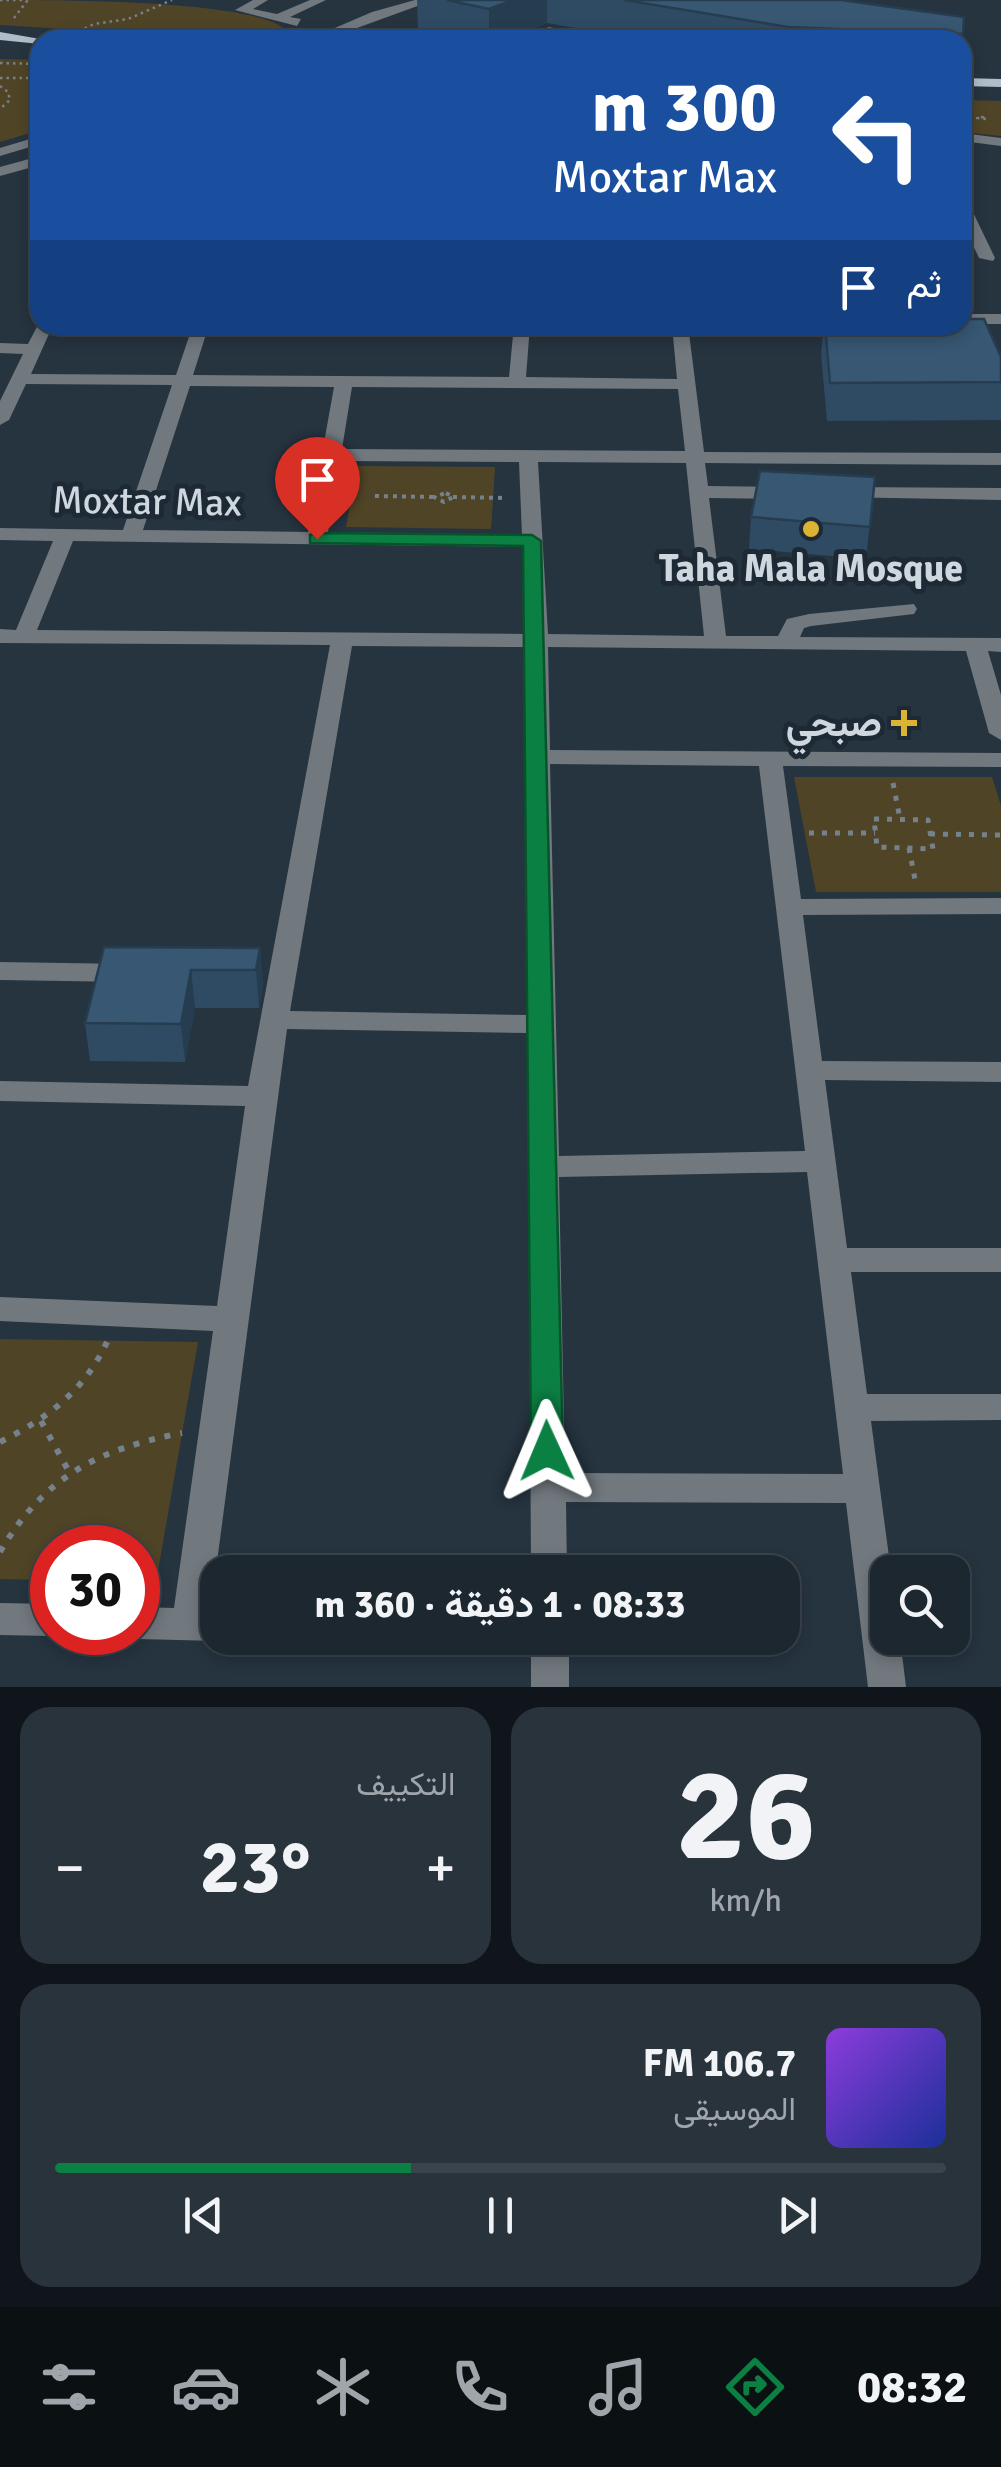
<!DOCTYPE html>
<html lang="ar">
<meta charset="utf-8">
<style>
body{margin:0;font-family:Signika,Vazirmatn,sans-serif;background:#29333c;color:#f1f3f6;direction:rtl;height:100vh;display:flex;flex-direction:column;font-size:38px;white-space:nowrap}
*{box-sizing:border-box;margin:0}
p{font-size:32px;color:#a0a5ab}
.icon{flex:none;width:55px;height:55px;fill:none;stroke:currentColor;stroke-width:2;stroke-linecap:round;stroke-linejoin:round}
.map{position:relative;height:1687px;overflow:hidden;direction:ltr}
.sheet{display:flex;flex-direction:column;gap:20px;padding:20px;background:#0f151a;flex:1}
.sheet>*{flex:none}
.hud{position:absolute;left:30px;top:30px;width:942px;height:305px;border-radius:30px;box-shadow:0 5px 15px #0003,0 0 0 2px #3a444c;direction:rtl;background:#1a4fa0;color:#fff;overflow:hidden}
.fabs{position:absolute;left:870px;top:1555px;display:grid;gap:20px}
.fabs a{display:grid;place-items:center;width:100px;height:100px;border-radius:20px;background:#1c2730;box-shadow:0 5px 15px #0003,0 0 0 2px #3a444c;font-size:50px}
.speed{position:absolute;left:30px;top:1525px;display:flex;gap:20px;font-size:50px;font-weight:700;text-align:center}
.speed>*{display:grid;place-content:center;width:130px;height:130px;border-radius:50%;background:#1c2730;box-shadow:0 5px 15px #0003,0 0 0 2px #3a444c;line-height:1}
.speed .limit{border:15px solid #d22;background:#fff;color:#111}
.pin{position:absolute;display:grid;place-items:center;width:85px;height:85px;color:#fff;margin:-102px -42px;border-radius:50% 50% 50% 0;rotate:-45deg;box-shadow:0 0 10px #0007}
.pin .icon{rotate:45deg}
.me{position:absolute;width:110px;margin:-55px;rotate:359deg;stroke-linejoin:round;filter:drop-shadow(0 0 8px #0008)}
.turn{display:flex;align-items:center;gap:35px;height:210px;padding:0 30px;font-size:45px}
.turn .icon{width:130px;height:130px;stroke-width:2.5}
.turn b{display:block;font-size:70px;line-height:85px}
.then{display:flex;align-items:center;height:95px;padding:0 30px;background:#0003;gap:20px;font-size:38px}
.big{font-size:75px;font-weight:700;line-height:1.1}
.sheet .widget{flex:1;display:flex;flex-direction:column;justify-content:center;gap:15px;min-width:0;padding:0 35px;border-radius:30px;background:#29333c}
.sheet .dial{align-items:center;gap:0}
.dial b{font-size:130px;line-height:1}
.song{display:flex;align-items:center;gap:30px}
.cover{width:120px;height:120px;border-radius:15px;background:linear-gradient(135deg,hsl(270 70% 55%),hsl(230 70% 35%))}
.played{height:10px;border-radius:5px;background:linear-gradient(90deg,#0b8043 40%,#3a444c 40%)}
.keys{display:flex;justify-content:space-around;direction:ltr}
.heat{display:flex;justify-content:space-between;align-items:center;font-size:55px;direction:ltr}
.sheet .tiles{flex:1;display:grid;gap:20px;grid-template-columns:1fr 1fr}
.widget:last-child{grid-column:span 2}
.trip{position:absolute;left:200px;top:1555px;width:600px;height:100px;border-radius:30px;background:#1c2730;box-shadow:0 5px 15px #0003,0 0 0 2px #3a444c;font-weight:700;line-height:100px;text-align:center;direction:rtl}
.tab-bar{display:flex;height:160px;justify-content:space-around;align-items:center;background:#0b1013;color:#a0a5ab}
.tab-bar .icon{width:70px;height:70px}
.tab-bar .current{color:#0b8043}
.tab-bar b{font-size:45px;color:#f1f3f6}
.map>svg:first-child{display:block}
.green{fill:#504426}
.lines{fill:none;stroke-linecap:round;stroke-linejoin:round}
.path-far3{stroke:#75818b;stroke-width:2.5;stroke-dasharray:2.5 4;stroke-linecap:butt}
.path-far2{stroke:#75818b;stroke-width:4;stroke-dasharray:4 5;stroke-linecap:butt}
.path-far1{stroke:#75818b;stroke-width:5;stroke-dasharray:5 8;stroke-linecap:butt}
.path{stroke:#75818b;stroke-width:6;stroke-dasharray:6 10;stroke-linecap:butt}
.minor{fill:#71787e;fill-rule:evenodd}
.major{fill:#afbdca;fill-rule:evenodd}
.wall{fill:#2f4b63}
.shaded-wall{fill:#263d50}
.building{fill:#375773;stroke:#263d50;stroke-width:2.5}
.route{fill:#0b8043;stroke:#07532c;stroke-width:2.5}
.poi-dot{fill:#dcb233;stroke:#1d2a36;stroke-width:4}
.labels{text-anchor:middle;stroke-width:10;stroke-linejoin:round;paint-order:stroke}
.street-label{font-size:38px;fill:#ced6de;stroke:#1d2a36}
.poi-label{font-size:38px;font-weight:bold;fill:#ced6de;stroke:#1d2a36}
</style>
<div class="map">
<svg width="1001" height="1687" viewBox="0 0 1001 1687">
<rect width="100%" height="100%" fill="#263440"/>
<g class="green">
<path d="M0,0C55,0 247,0 283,28L265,36L238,40L0,25Z"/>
<path d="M0,59L40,60V130L0,142Z"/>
<path d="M963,100L1001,101V136L963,132Z"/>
<path d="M357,466L495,467L491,529L346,527Z"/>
<path d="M992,777L1001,806V892H816L794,777Z"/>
<path d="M0,1339L198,1342L156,1582L138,1581V1548H52V1580L0,1579Z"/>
</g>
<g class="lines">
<g class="path-far3">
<path d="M0,0H22"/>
<path d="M14,18L27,1L23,0"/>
<path d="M73,34L94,24L128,19L172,0"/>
<path d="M0,63L40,64"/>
<path d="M0,78H40"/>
<path d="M0,86L8,92L10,100L0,109"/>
<path d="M982,117L987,119L977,118Z"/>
</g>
<g class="path-far2">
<path d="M446,493L453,497L444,502L434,497Z"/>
<path d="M375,496L434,497"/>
<path d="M453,497L505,498"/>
</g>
<g class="path-far1">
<path d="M893,783L900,819"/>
<path d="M874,819L928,820L933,849L877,847Z"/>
<path d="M809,833H875"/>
<path d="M930,834L1001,835"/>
<path d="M909,848L916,885"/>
</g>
<g class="path">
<path d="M41,1421L68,1470"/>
<path d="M0,1442C48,1418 84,1391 107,1342"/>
<path d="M0,1552C44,1477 98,1449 182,1433"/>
</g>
<g class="minor">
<path d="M253,0H268L253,9L277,14L310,0H326L290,17L301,19L297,26L235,10Z"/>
<path d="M415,0H434L324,40H307L372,12Z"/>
<path d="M548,27L600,36L606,40L544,34Z"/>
<path d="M962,133L1001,138V146L962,141Z"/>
<path d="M40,136V144L0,156V148Z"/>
<path d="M40,156V165L0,176V167Z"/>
<path d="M962,200L969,204L995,258L993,261L979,258L962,222Z"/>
<rect x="962" y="314" width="39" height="10"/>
<path d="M40,321V325H53L31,374L176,375L193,325H209L193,375L509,377L514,325H530L526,377L677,379L672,325H688L704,452L1001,453V465L705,463L708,486L788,487L798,493L788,499L709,498L726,636H778L787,619L809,614L914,604L917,609L914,614L811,626L804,628L800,637L1001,638V652L988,651L1001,695V740L989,733L966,651L548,647L550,750L1001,753V767L783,766L801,899L1001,898V914L803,915L822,1061L1001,1062V1082L825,1080L847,1248H1001V1272H851L867,1394H1001V1420L871,1421L891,1572H888V1638H900L906,1687H868L846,1503L566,1502L567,1572H531L528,1033L287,1029L211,1608L218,1609V1638H229L218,1641L138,1639L125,1635L138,1632V1607L174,1608L213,1331L0,1321V1297L217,1306L245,1106L0,1101V1081L248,1086L330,645L0,643V629L16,630L53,541L0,540V528L123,530L172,385L26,384L9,420L0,425V401L23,354L0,353V343L28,344ZM190,386L334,387L308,532L143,530ZM352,387L678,389L685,451L342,449ZM340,461L519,462L522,535L328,532ZM538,462L686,463L704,636L548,634ZM73,541L522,547L526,634L37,630ZM352,646L526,647L528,1015L290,1011ZM550,764L759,766L805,1151L559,1156ZM807,1172L843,1474L565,1473L559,1177Z"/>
<path d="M843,487L1001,488V500L836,497V489Z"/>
<path d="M0,962L128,964L138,967L142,973L138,979L128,982L0,980Z"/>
<path d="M0,1603L52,1604V1632H62L52,1636L0,1635Z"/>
<rect x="531" y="1638" width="38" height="49"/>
</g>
<g class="major">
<path d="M0,32L46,40H40V44L0,40Z"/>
<path d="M962,78L1001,79V87L962,86Z"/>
</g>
</g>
<g class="wall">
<path d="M417,0H841L964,17L962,40H648L547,23L502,40H467L418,29Z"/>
<path d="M824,325H962L1001,357V420L827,421L821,354Z"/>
<path d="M875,477L866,559L749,549L751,517Z"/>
<path d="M104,947L260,948L263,986L259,1008H195L185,1062L90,1061L85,1023Z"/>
</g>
<g class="shaded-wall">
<path d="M513,0H547V23L502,40H489V9Z"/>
<path d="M260,948L263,986L259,1008L256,970Z"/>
<path d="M191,970L195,1008L185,1062L181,1024Z"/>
</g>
<g class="building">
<path d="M447,0H513L489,9Z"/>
<path d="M624,0H841L964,17L963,34L788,27Z"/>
<path d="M397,31L455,33L454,40H396Z"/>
<path d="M962,319H984L1001,357V382L830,383L825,325H962Z"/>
<path d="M760,471L875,477L870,527L751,517Z"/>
<path d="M104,947L260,948L256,970H191L181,1024L85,1023Z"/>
</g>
<path class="route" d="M317,533L532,535L541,541L563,1451L558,1460L547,1464L536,1460L531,1451L523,546L310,543V535Z"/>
<g class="poi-dot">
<circle cx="811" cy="529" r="10"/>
<path d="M899 708h10v10h10v10h-10v10h-10v-10h-10v-10h10z"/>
</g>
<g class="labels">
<g class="street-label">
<text transform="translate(147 501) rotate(1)" y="13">Moxtar Max</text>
</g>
<g class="poi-label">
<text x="811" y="581">Taha Mala Mosque</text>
<text x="882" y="736" text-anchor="end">صبحي</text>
</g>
</g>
</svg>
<div class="fabs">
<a><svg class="icon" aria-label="search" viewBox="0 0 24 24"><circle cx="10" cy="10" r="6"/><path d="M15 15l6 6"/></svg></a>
</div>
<div class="speed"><div class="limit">30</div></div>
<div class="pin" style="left:317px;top:539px;background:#d93025"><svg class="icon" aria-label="arrive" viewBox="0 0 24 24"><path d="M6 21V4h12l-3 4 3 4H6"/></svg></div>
<svg class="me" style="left:547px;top:1451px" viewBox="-20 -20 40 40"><path d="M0-17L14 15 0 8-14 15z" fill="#0b8043" stroke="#fff" stroke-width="4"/></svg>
<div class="trip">08:33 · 1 دقيقة · 360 m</div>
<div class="hud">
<div class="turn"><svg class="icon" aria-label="left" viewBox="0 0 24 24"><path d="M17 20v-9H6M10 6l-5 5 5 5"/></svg><div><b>300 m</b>Moxtar Max</div></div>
<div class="then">ثم<svg class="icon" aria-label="arrive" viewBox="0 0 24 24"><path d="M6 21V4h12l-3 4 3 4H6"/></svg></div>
</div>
</div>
<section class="sheet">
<div class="tiles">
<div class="widget dial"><b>26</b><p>km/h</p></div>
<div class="widget"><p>التكييف</p>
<div class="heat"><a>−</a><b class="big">23°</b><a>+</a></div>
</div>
<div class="widget">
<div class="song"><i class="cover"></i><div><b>106.7 FM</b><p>الموسيقى</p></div></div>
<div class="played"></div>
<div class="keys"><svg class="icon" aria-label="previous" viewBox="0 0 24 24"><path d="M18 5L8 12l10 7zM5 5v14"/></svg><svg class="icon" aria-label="pause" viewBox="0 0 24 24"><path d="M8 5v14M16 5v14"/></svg><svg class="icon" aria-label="next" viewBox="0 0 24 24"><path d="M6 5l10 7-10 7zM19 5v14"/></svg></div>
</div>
</div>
</section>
<nav class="tab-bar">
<b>08:32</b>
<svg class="icon current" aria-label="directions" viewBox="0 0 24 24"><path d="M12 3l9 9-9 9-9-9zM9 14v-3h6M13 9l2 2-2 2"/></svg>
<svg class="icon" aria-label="music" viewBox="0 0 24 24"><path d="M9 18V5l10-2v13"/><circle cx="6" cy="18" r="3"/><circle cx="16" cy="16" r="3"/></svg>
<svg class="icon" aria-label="phone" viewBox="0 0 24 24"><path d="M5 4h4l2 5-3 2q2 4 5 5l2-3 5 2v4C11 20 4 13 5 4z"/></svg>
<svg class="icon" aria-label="climate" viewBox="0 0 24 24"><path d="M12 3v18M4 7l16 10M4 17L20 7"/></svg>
<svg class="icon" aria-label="car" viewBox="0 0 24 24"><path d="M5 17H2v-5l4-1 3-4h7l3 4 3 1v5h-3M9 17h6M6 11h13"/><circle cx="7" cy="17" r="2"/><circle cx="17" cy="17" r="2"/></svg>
<svg class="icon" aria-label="filters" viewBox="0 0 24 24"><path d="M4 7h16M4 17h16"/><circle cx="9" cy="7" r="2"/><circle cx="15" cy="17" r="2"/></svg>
</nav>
